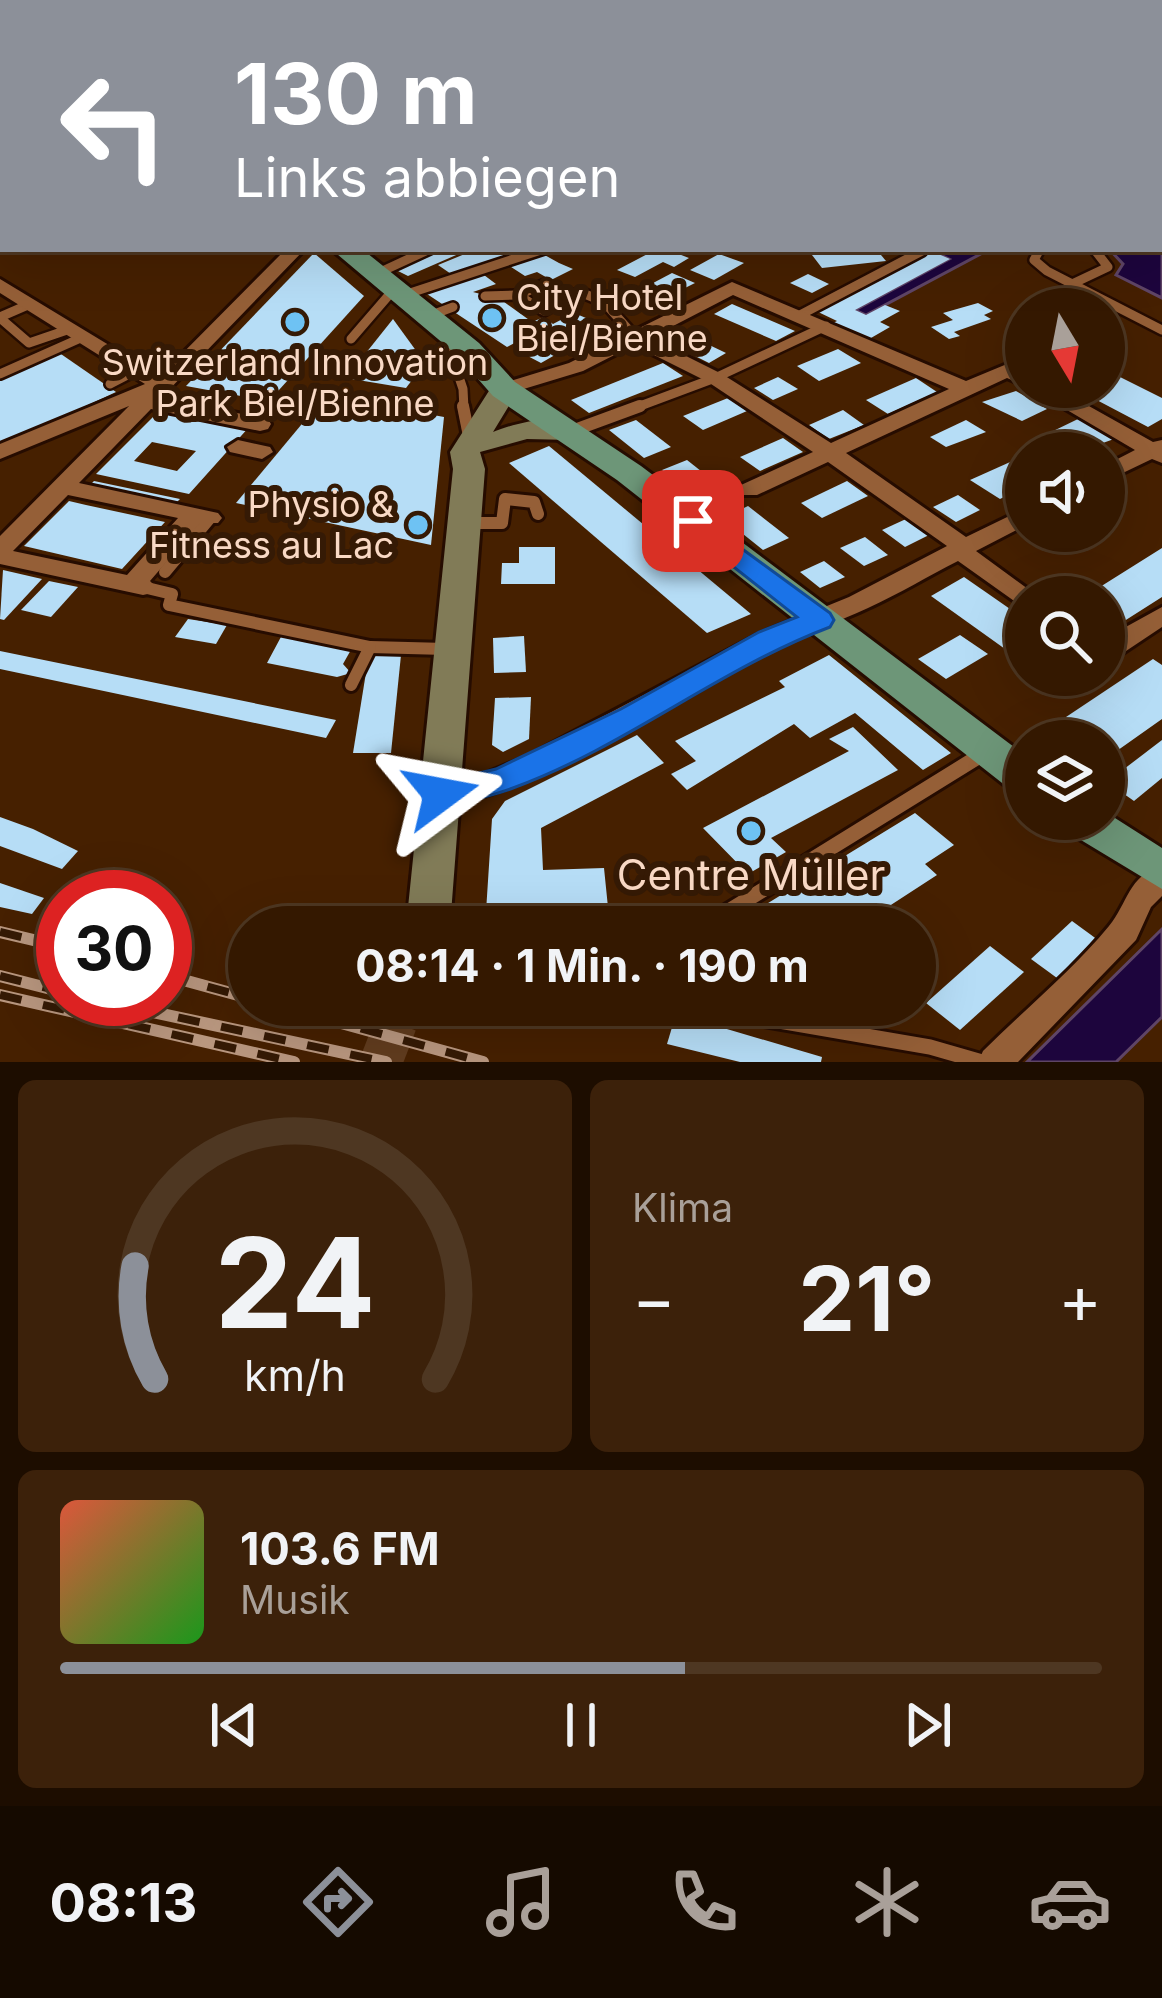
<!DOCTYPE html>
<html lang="de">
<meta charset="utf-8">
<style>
body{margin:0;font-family:Inter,sans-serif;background:#3c210a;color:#f1f3f6;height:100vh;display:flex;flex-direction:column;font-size:45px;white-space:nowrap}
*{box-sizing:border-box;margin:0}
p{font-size:39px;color:#a9a099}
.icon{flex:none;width:66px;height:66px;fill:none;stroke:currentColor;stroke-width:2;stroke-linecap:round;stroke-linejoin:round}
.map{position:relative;height:1062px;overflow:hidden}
.side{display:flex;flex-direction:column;gap:18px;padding:18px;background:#1d0d00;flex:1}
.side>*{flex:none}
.hud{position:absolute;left:0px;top:0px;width:1164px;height:252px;box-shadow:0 12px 48px #0002,0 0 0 3px #4e3722;background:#8c9099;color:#fff;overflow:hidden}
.needle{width:78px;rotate:170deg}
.tools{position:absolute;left:1005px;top:288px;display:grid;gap:24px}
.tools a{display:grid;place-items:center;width:120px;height:120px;border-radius:50%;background:#341800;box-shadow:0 12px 48px #0002,0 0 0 3px #4e3722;font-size:60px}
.speed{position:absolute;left:36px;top:870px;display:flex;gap:24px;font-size:60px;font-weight:700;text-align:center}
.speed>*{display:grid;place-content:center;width:156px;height:156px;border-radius:50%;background:#341800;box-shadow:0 12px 48px #0002,0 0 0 3px #4e3722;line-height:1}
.speed .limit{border:18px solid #d22;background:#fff;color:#111}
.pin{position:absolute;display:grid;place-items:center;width:102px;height:102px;color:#fff;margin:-51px;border-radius:24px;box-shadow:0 6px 18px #0006}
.me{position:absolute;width:132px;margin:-66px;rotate:77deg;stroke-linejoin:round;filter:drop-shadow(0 0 9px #0008)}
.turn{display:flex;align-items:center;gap:42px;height:252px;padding:0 36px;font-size:54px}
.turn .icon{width:156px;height:156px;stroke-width:2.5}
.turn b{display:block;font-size:84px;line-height:102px}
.big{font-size:90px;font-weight:700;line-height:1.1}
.side .widget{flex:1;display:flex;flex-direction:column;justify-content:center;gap:18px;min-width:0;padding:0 42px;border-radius:18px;background:#3c210a}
.side .dial{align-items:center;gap:0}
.dial svg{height:312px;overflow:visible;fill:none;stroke:#4e3722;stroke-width:7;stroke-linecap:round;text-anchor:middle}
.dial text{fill:#f1f3f6;stroke:none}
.song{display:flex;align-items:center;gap:36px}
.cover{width:144px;height:144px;border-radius:18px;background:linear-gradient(135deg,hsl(10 70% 55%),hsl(120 70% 35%))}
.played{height:12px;border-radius:6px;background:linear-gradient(90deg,#8c9099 60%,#4e3722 60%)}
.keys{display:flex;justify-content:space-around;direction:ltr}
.heat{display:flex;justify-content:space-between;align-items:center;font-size:66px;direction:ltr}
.side .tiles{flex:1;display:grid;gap:18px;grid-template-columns:1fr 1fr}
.widget:last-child{grid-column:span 2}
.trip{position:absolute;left:228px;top:906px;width:708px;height:120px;border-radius:60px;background:#341800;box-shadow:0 12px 48px #0002,0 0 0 3px #4e3722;font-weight:700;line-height:120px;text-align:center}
.menu{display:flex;height:192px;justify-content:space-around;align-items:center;background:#150a00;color:#a9a099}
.menu .icon{width:84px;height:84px}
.menu .current{color:#8c9099}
.menu b{font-size:54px;color:#f1f3f6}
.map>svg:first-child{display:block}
.water{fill:#1d053d;stroke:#5f4566;stroke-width:3}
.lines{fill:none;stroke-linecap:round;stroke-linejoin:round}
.river{fill:#1d053d;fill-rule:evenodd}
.building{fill:#b6ddf6;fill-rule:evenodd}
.secondary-tunnel{stroke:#613c1e;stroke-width:42;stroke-dasharray:42 21;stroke-linecap:butt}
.lane-far3-casing{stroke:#260c00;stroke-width:12}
.lane-far2-casing{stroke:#260c00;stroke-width:14}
.lane-far1-casing{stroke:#260c00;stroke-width:18}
.lane-casing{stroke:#260c00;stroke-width:21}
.street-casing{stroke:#260c00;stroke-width:6}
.secondary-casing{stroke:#260c00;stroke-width:6}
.primary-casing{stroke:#260c00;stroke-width:6}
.lane-far3{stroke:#955f37;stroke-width:8}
.lane-far2{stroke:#955f37;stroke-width:9}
.lane-far1{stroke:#955f37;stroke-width:12}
.lane{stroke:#955f37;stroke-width:15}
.street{fill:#955f37;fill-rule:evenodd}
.secondary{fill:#817b57;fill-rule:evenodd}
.primary{fill:#6d9678;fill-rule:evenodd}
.rail-casing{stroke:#b9977f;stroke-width:12}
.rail{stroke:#351a05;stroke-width:8;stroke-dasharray:22;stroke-linecap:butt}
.route{fill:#1a73e8;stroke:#114b97;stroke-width:3}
.poi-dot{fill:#6ec2f3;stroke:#351a05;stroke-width:4.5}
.labels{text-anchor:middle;stroke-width:12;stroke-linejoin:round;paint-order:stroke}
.poi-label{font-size:36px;fill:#f9d9c5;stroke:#351a05;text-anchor:start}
.near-poi-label{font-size:42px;fill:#f9d9c5;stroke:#351a05}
</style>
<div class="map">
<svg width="1162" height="1062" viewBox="0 0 1162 1062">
<rect width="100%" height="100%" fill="#462000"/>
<g class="water">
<path d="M1162,213V298L1116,275L1123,264L1109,249H1161Z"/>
<path d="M990,249L866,315L855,310L949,259L932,251Z"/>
<path d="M1162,929V1017L1116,1062H1027Z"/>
</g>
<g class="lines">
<rect class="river" x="0" y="86" width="3" height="14"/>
</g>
<g class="building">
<path d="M439,249H470L408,276L394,269Z"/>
<path d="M477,249L490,253L530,249L454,276L438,265Z"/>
<path d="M657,249H683L676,253L689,258L674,267L663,262L635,277L617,270Z"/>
<path d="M867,249H876L886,261L822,268L812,255Z"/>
<path d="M929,250L950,259L855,310L866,315L885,305L900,311L880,322L890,327L864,342L829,325L837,321L814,310Z"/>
<path d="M314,253L364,296L269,401L186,386Z"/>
<path d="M541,253L559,263L573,269L551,280L537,272L525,276L508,265Z"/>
<path d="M719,254L744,263L714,280L690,270Z"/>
<path d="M672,273L695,283L659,301L638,291Z"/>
<path d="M808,274L829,284L812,293L790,283Z"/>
<path d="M484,275L496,284L473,292L500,299L532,322L544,317L553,324L574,313L586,318L548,339L535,332L507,347L427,294Z"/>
<path d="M978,303L993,311L984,315L991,319L954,332L960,336L949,339L931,327L953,320L943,313Z"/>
<path d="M732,304L795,331L776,341L714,314Z"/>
<path d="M393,319L425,363L406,388L346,378Z"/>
<path d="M680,331L726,353L709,363L663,340Z"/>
<path d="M543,342L562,351L541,363L522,353Z"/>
<path d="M838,349L861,363L819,381L797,366Z"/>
<path d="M58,352L116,392L0,446V378Z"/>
<path d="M663,363L683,376L589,413L571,400Z"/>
<path d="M1104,369L1162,398V419L1148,427L1072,387H1104Z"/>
<path d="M778,377L798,389L773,400L754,388Z"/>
<path d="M916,378L937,392L888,414L866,400Z"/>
<path d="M1016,391L1047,409L1022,421L982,402Z"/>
<path d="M326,395L444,417L431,545L236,503Z"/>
<path d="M728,398L747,411L703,430L683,416Z"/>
<path d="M161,409L250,426L189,494L96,474ZM152,442L196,451L177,471L134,461Z"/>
<path d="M843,410L864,425L829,439L809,425Z"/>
<path d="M1078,419L1114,439L1075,453L1045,435Z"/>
<path d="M636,420L671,447L644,458L609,430Z"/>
<path d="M966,420L986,432L946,447L930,437Z"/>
<path d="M783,438L803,452L760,471L740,457Z"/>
<path d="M549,446L673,549L751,614L707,633L509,463Z"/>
<path d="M1026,455V486L1000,499L970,480Z"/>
<path d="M687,460L725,490L700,501L662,470Z"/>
<path d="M94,481L180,499L173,506L87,488Z"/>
<path d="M847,481L868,496L822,518L801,503Z"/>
<path d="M958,495L980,510L956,522L933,507Z"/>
<path d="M69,501L86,505L165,522L122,569L24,546Z"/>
<path d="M748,506L789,538L763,550L723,518Z"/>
<path d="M906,519L929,535L905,547L882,530Z"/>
<path d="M865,537L888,555L864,566L840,548Z"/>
<path d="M519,547H555V584H501L502,563H519Z"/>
<path d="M1162,548V597L1118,625L1104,616V597H1084Z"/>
<path d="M824,561L845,577L820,588L800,572Z"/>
<path d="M3,570L42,579L4,620L0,619Z"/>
<path d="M964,577L1026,620V655L1019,659L931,596Z"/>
<path d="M49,581L78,587L51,617L21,610Z"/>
<path d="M188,619L227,625L216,644L175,637Z"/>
<path d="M282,635L352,648L343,664L351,673L337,677L267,663Z"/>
<path d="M960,635L988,654L946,679L918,659Z"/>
<path d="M524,636L526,672L494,673L493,638Z"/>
<path d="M0,651L336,720L326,738L0,669Z"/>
<path d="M369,654L401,655L391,753H353Z"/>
<path d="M829,655L951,753L923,770L855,713L810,738L794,724L687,790L671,774L696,761L675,741L785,687L779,681Z"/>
<path d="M1153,659L1162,665V719L1104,760V741H1047L1039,735Z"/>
<path d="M531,697L529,739L503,752L492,745L495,698Z"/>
<path d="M853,727L898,770L771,838L786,852L748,874L703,828L849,751L829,739Z"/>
<path d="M637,735L664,763L541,828L543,870L604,868L610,927H485L492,819L505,801Z"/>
<path d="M1162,740V778L1134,801L1107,782Z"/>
<path d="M915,813L954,845L925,864L937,875L857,927H729Z"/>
<path d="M0,817L33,829L78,851L62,869L0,846Z"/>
<path d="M0,883L44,898L32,914L0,907Z"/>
<path d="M1072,921L1098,940L1057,978L1031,959Z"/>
<path d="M990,946L1024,972L960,1030L926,1003Z"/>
<path d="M807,1005H869L848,1023L795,1014Z"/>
<path d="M676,1014L822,1057L821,1062H740L667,1044Z"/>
</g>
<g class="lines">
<path class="secondary-tunnel" d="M381,1062L403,1005"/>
<defs>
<g id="lane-far3">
<path d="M825,0L833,1"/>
<path d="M898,0L902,3"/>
</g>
<g id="lane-far2">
<path d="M1040,249L1034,260L1047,271L1162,330"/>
<path d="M376,274L430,249"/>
<path d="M545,284L569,297L544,311L518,295Z"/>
<path d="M1072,284L1108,267L1094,249"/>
<path d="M404,295L544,249"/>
<path d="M485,296L518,295"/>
<path d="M569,297L580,292L604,302L637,339"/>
<path d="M800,315L922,251"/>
<path d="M429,316L453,307"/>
<path d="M0,317L30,304"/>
<path d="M0,318L29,343L70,329"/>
<path d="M445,335L463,389L464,409"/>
<path d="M351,339L395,288"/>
<path d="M0,374L83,337"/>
<path d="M110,384L137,370"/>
<path d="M632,409L715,378L826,326"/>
</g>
<g id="lane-far1">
<path d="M463,406L470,441"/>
<path d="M572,431L640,406"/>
<path d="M469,523H502L505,499L534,502L538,514"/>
<path d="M165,572L210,518"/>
<path d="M143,587L172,594L169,605L370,647L446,649"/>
<path d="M351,685L370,647"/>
</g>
<g id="lane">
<path d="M703,927L986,752"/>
<path d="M686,1005L930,1047L982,1062"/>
</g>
<g id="street">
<path d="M89,0H103L88,3Z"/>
<path d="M282,0H305L302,3Z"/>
<path d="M573,0H597L600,3H576Z"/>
<path d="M652,0H669L650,3Z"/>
<path d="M0,21L3,22V31L0,30Z"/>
<path d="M286,249H305L161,398L268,419L271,424L268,429L260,431L151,409L79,483L218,513L222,518L218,523H200L150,581L156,587L152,593L143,595L0,564V536L129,406L0,459V444L145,384L0,293V279L160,376ZM68,495L178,518L127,575L13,551Z"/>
<path d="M732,282L966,381L1007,364L1026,372V386L1007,378L846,453L966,537L1026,508V525L976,551L1039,597H1026V605L1017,603L958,561C928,576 899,594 868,608C837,623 804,632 774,648C710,681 491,821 431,802L426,794L431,786L479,776L528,756L761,633L849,597L947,546L828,462L757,495H741L737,490L741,485L813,452L708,382L634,345L583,371L504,395L493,389L497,385L569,363ZM733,295L949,389L831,443L722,374L650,338Z"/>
<path d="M1028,387H1055L1153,442L1162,440V463L1152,459L1104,482V466L1135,450Z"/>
<path d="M238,440L270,447L273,452L262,459L230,452L227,447Z"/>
<path d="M1162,607V627L1117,657L1104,659V639Z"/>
<path d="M1162,865V896L1151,907L1136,940L1018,1062H978L983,1051C1024,1010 1072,971 1109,926C1128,903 1128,876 1162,865Z"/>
</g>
<g id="secondary">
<path d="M3,136V151L0,152V137Z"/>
<path d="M504,380L519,389L493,432C517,422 566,410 586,431L571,440L527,439L480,452L485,469L450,927H406L453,469L450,452L494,383Z"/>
</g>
<g id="primary">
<path d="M3,59V73L0,74V60Z"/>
<path d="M331,249H362L479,343L515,382L641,466L1026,756V795L1011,790L617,480L493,396L457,355Z"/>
<path d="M1104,811L1162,848V889L1066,831L1060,819H1104Z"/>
</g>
</defs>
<use href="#lane-far3" class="lane-far3-casing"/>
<use href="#lane-far2" class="lane-far2-casing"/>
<use href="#lane-far1" class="lane-far1-casing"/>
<use href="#lane" class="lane-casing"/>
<use href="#street" class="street-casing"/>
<use href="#secondary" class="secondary-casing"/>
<use href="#primary" class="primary-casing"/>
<use href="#lane-far3" class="lane-far3"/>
<use href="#lane-far2" class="lane-far2"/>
<use href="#lane-far1" class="lane-far1"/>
<use href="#lane" class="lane"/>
<use href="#street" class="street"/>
<use href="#secondary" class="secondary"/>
<use href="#primary" class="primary"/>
<defs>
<g id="rail">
<path d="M0,932L63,947"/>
<path d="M165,975L249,998"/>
<path d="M0,976L63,992"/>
<path d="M0,995L294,1062"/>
<path d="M92,999L386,1062"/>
<path d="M276,1005L483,1062"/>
</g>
</defs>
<use href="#rail" class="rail-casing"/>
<use href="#rail" class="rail"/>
</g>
<path class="route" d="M693,513L830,613L834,620L830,627C719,669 625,747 513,788C490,797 465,801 441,807L429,803L424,794L429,785L496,769L621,709L759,632L797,617L683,527V515Z"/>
<g class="poi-dot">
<circle cx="492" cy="318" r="12"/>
<circle cx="295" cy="322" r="12"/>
<circle cx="418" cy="525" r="12"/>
<circle cx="751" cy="831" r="12"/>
</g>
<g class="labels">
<g class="poi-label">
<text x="516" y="310">City Hotel<tspan x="516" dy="41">Biel/Bienne</tspan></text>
<text x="295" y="375" text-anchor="middle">Switzerland Innovation<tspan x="295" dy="41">Park Biel/Bienne</tspan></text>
<text x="394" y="517" text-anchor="end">Physio &amp;<tspan x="394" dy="41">Fitness au Lac</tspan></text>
</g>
<g class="near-poi-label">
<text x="751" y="890">Centre Müller</text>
</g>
</g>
</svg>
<div class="tools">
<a><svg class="needle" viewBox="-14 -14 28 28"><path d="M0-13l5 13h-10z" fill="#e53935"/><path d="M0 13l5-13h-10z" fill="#a9a099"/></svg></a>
<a><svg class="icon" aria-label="sound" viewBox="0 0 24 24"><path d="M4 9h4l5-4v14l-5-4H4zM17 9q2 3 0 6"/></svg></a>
<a><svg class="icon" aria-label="search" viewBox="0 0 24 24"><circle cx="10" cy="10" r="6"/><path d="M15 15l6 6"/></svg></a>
<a><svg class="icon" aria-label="layers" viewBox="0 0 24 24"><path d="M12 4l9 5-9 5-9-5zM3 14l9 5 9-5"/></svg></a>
</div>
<div class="speed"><div class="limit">30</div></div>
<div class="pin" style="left:693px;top:521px;background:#d93025"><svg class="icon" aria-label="arrive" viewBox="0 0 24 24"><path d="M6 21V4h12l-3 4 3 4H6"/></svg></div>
<svg class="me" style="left:441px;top:794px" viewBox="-20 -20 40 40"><path d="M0-17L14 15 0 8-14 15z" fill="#1a73e8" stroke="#fff" stroke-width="4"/></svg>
<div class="trip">08:14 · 1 Min. · 190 m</div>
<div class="hud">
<div class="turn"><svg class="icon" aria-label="left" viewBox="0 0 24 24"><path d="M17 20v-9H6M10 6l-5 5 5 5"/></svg><div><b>130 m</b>Links abbiegen</div></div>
</div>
</div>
<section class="side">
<div class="tiles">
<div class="widget dial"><svg viewBox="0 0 100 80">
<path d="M14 69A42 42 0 1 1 86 69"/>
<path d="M14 69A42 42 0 0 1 9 40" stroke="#8c9099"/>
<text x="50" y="56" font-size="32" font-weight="700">24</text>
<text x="50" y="72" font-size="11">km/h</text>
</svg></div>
<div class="widget"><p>Klima</p>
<div class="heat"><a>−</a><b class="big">21°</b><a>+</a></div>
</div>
<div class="widget">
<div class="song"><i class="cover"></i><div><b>103.6 FM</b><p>Musik</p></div></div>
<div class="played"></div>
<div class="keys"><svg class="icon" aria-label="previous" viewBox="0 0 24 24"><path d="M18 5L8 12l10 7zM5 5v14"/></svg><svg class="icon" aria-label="pause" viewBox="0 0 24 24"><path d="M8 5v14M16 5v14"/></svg><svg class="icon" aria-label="next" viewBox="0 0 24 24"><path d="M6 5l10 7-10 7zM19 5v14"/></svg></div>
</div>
</div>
</section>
<nav class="menu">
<b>08:13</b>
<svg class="icon current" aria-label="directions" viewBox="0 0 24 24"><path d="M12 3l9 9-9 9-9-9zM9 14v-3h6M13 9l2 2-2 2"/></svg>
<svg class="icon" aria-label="music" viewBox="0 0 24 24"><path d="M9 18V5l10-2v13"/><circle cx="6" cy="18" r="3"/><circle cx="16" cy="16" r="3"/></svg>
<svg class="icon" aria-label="phone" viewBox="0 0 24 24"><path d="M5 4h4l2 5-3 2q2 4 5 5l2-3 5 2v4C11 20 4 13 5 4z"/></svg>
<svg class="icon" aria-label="climate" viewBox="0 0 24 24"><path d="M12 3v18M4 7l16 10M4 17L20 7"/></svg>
<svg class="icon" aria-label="car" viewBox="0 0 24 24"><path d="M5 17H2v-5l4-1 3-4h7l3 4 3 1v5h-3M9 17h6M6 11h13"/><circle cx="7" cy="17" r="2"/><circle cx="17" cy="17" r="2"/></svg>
</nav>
